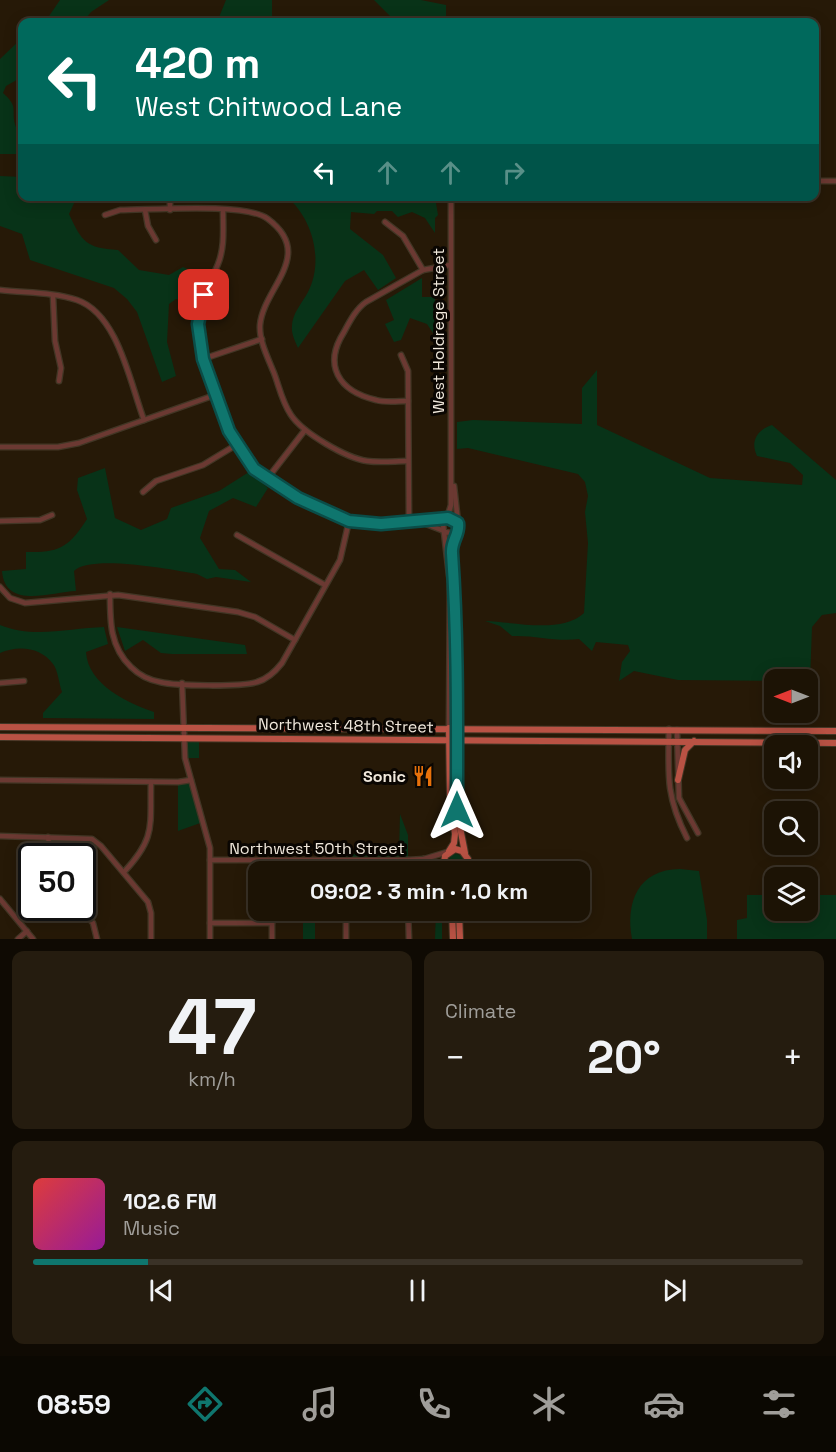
<!DOCTYPE html>
<meta charset="utf-8">
<style>
body{margin:0;font-family:"Space Grotesk",sans-serif;background:#251c0f;color:#f1f3f6;height:100vh;display:flex;flex-direction:column;font-size:22px;white-space:nowrap}
*{box-sizing:border-box;margin:0}
p{font-size:20px;color:#a09e9a}
.icon{flex:none;width:33px;height:33px;fill:none;stroke:currentColor;stroke-width:2;stroke-linecap:round;stroke-linejoin:round}
.map{position:relative;height:939px;overflow:hidden}
.drawer{display:flex;flex-direction:column;gap:12px;padding:12px;background:#0f0a03;flex:1}
.drawer>*{flex:none}
.hud{position:absolute;left:18px;top:18px;width:801px;height:183px;border-radius:12px;box-shadow:0 3px 15px #0003,0 0 0 2px #3a3227;background:#00695c;color:#fff;overflow:hidden}
.needle{width:39px;rotate:270deg}
.tools{position:absolute;left:764px;top:669px;display:grid;gap:12px}
.tools a{display:grid;place-items:center;width:54px;height:54px;border-radius:12px;background:#1c1305;box-shadow:0 3px 15px #0003,0 0 0 2px #3a3227;font-size:30px}
.speed{position:absolute;left:18px;top:843px;display:flex;gap:12px;font-size:30px;font-weight:700;text-align:center}
.speed>*{display:grid;place-content:center;width:78px;height:78px;border-radius:50%;background:#1c1305;box-shadow:0 3px 15px #0003,0 0 0 2px #3a3227;line-height:1}
.speed .limit{border:3px solid #111;border-radius:9px;background:#fff;color:#111}
.pin{position:absolute;display:grid;place-items:center;width:51px;height:51px;color:#fff;margin:-26px;border-radius:12px;box-shadow:0 3px 9px #0006}
.me{position:absolute;width:66px;margin:-33px;rotate:0deg;stroke-linejoin:round;filter:drop-shadow(0 0 4px #0008)}
.turn{display:flex;align-items:center;gap:21px;height:126px;padding:0 18px;font-size:27px}
.turn .icon{width:78px;height:78px;stroke-width:2.5}
.turn b{display:block;font-size:42px;line-height:51px}
.lanes{display:flex;align-items:center;height:57px;padding:0 18px;background:#0003;justify-content:center;gap:30px;direction:ltr}
.lanes .off{opacity:.35}
.big{font-size:45px;font-weight:700;line-height:1.1}
.drawer .card{flex:1;display:flex;flex-direction:column;justify-content:center;gap:9px;min-width:0;padding:0 21px;border-radius:12px;background:#251c0f}
.drawer .dial{align-items:center;gap:0}
.dial b{font-size:78px;line-height:1}
.song{display:flex;align-items:center;gap:18px}
.cover{width:72px;height:72px;border-radius:9px;background:linear-gradient(135deg,hsl(0 70% 55%),hsl(300 70% 35%))}
.played{height:6px;border-radius:3px;background:linear-gradient(90deg,#0f766e 15%,#3a3227 15%)}
.keys{display:flex;justify-content:space-around;direction:ltr}
.heat{display:flex;justify-content:space-between;align-items:center;font-size:33px;direction:ltr}
.drawer .tiles{flex:1;display:grid;gap:12px;grid-template-columns:1fr 1fr}
.card:last-child{grid-column:span 2}
.trip{position:absolute;left:248px;top:861px;width:342px;height:60px;border-radius:12px;background:#1c1305;box-shadow:0 3px 15px #0003,0 0 0 2px #3a3227;font-weight:700;line-height:60px;text-align:center}
.menu{display:flex;height:96px;justify-content:space-around;align-items:center;background:#0b0802;color:#a09e9a}
.menu .icon{width:42px;height:42px}
.menu .on{color:#0f766e}
.menu b{font-size:27px;color:#f1f3f6}
.map>svg:first-child{display:block}
.green{fill:#083318}
.lines{fill:none;stroke-linecap:round;stroke-linejoin:round}
.minor-casing{stroke:#423625;stroke-width:7}
.major-casing{stroke:#423625;stroke-width:8}
.minor{stroke:#6b3932;stroke-width:4.5}
.major{stroke:#b95244;stroke-width:6}
.route-casing{stroke:#0a4d48;stroke-width:15}
.route{stroke:#0f766e;stroke-width:10}
.labels{text-anchor:middle;stroke-width:6;stroke-linejoin:round;paint-order:stroke}
.street-label{font-size:16px;fill:#f1e9dd;stroke:#0a0602}
.poi-label{font-size:16px;font-weight:bold;fill:#f1e9dd;stroke:#0a0602;text-anchor:end}
</style>
<div class="map">
<svg width="836" height="939" viewBox="0 0 836 939">
<rect width="100%" height="100%" fill="#261907"/>
<g class="green">
<path d="M60,0H109L91,12L83,22H45Z"/>
<path d="M226,0H272V22H217Z"/>
<path d="M374,0H421L446,5V22H391V17Z"/>
<path d="M22,38V77L6,86L3,93C20,108 10,110 16,127C21,140 23,138 22,154H0V59Z"/>
<path d="M0,176L22,177V196L77,197L69,214C82,242 86,248 118,250L139,270L169,275L183,267L210,280L201,305L176,299L169,304L167,342L176,376L162,382L137,312L127,299L114,288L30,260L22,234L0,226Z"/>
<path d="M287,197H435L438,215L435,218V233L425,218L412,212L398,217L392,211H377L374,214L351,212L350,229L383,255L396,278L378,290L364,270L345,281L298,348C295,341 291,333 292,326C292,314 302,303 308,292C324,261 313,219 287,197Z"/>
<path d="M422,278V297H435V336L427,324L410,318L401,340L394,342L385,324L394,320L386,300Z"/>
<path d="M597,370V425L710,478L802,485L803,475L790,463L757,456C750,441 757,430 772,425L836,480V613L822,615L812,627L810,681L678,680L634,671L619,681L622,662L630,651L628,645L596,642L592,651L579,639C556,642 535,635 512,636L500,626L485,621C515,622 562,634 584,613L588,543L585,512L588,496L585,482L578,474L468,448L457,449V422L473,420L582,424V388Z"/>
<path d="M105,468L115,518L141,530L167,519L171,508L219,491L249,472L268,488L256,507L233,498L209,511L200,538L219,569L235,570L251,582L216,577L207,579L197,574C173,570 91,554 74,571L76,591C51,592 5,610 2,571L26,569V552C60,553 69,547 87,519L77,490L78,478Z"/>
<path d="M0,625C33,639 70,628 104,627L108,644L86,652C88,685 128,703 154,712V719L43,718V713L62,692C59,684 58,670 53,664C41,647 18,645 0,653Z"/>
<path d="M117,627L245,645L247,654H172L161,653L143,640L125,651Z"/>
<path d="M182,737H199V758H185Z"/>
<path d="M191,780L203,822L178,831V782Z"/>
<path d="M400,814L408,835V860L342,861V854L399,855Z"/>
<circle cx="456" cy="861" r="7"/>
<path d="M680,869L699,871L707,920V939H632C625,903 638,869 680,869Z"/>
<path d="M747,895H774V910H807V895H836V939H737V920L747,918Z"/>
<rect x="303" y="911" width="12" height="28"/>
<path d="M436,911H442V939H435Z"/>
</g>
<g class="lines">
<defs>
<g id="minor">
<path d="M814,181H836"/>
<path d="M170,196V210"/>
<path d="M145,210L148,226L156,240"/>
<path d="M223,210C223,228 225,247 218,264C210,284 199,300 198,324C197,346 205,365 212,385C232,445 245,468 301,500C316,509 333,517 350,521C381,528 415,521 445,519"/>
<path d="M105,215L120,210C151,210 246,202 268,219C316,255 263,288 260,325C259,341 268,358 274,373C279,386 282,402 291,415C303,433 346,458 367,461C381,463 395,461 408,461"/>
<path d="M385,222L403,236L423,270"/>
<path d="M0,290C25,293 54,292 77,300C118,314 130,383 144,420"/>
<path d="M53,296L55,341L61,368L59,381"/>
<path d="M401,355L408,371L409,521"/>
<path d="M203,359L262,339"/>
<path d="M408,401C398,401 386,403 376,400C338,391 323,365 344,332C350,321 356,309 366,302L423,270L450,265"/>
<path d="M0,447H58L79,443L215,395"/>
<path d="M267,479L305,430"/>
<path d="M454,486L458,522"/>
<path d="M143,492L156,481L203,465L236,445"/>
<path d="M447,518L451,505V196"/>
<path d="M0,521L40,520L52,515"/>
<path d="M421,522L444,531"/>
<path d="M445,532L457,534L458,522L447,518L443,524L450,583L449,728"/>
<path d="M237,535L325,585"/>
<path d="M456,535L452,550L457,728"/>
<path d="M0,587L10,598L25,603L118,595L238,612L255,617L295,640"/>
<path d="M110,594C110,622 110,647 131,667C139,675 149,680 160,682C176,686 241,687 257,682C268,679 275,672 282,663L340,560L349,521"/>
<path d="M0,683L24,681"/>
<path d="M182,683L185,758L210,848V939"/>
<path d="M669,729C668,775 666,797 687,838"/>
<path d="M677,730L679,798L698,833"/>
<path d="M0,780L178,782L191,780"/>
<path d="M0,836L92,839L101,846L148,902L151,913V939"/>
<path d="M48,837L51,856"/>
<path d="M424,859L445,868"/>
<path d="M210,860H408L424,859L447,852"/>
<path d="M272,860V872"/>
<path d="M346,861V872"/>
<path d="M124,872C156,838 150,826 151,782"/>
<path d="M408,872V860"/>
<path d="M0,899L33,939"/>
<path d="M80,908L93,923L97,939"/>
<path d="M272,910V939"/>
<path d="M346,910V939"/>
<path d="M408,910L409,939"/>
<path d="M210,923H272"/>
<path d="M18,939L27,931"/>
</g>
<g id="major">
<path d="M0,727L836,731"/>
<path d="M457,728L458,817L465,853"/>
<path d="M0,737L836,743"/>
<path d="M678,780L685,750L694,741"/>
<path d="M449,851L454,843L455,834L450,799L449,728"/>
<path d="M449,872L444,863L445,856L455,849L462,851L468,859L467,866L463,872"/>
<path d="M452,910L453,939"/>
<path d="M459,910L460,939"/>
</g>
</defs>
<use href="#minor" class="minor-casing"/>
<use href="#major" class="major-casing"/>
<use href="#minor" class="minor"/>
<use href="#major" class="major"/>
</g>
<g class="lines">
<defs>
<path id="route" d="M204,295L198,324L203,359L229,431L254,469L298,498L349,521L381,524L448,518L458,523C460,534 451,541 452,553C458,639 457,725 457,810"/>
</defs>
<use href="#route" class="route-casing"/>
<use href="#route" class="route"/>
</g>
<defs>
<symbol id="restaurant-bare" viewBox="-9 -9 18 18"><path d="M-5-6h1v4h1v-4h1v4h1v-4h1v5L-1.5 .5V6h-2V.5L-5-1ZM5-6V6H3V1.5H1.5Q1.5-4 5-6Z" fill="#e8710a" stroke="#0a0602" stroke-width="2.5" paint-order="stroke"/></symbol>
</defs>
<g fill-rule="evenodd">
<use href="#restaurant-bare" x="408" y="761" width="30" height="30"/>
</g>
<g class="labels">
<g class="street-label">
<text transform="translate(438 331) rotate(-90)" y="6">West Holdrege Street</text>
<text transform="translate(346 725) rotate(1)" y="6">Northwest 48th Street</text>
<text x="317" y="854">Northwest 50th Street</text>
</g>
<g class="poi-label">
<text x="406" y="782">Sonic</text>
</g>
</g>
</svg>
<div class="tools">
<a><svg class="needle" viewBox="-14 -14 28 28"><path d="M0-13l5 13h-10z" fill="#e53935"/><path d="M0 13l5-13h-10z" fill="#a09e9a"/></svg></a>
<a><svg class="icon" aria-label="sound" viewBox="0 0 24 24"><path d="M4 9h4l5-4v14l-5-4H4zM17 9q2 3 0 6"/></svg></a>
<a><svg class="icon" aria-label="search" viewBox="0 0 24 24"><circle cx="10" cy="10" r="6"/><path d="M15 15l6 6"/></svg></a>
<a><svg class="icon" aria-label="layers" viewBox="0 0 24 24"><path d="M12 4l9 5-9 5-9-5zM3 14l9 5 9-5"/></svg></a>
</div>
<div class="speed"><div class="limit">50</div></div>
<div class="pin" style="left:204px;top:295px;background:#d93025"><svg class="icon" aria-label="arrive" viewBox="0 0 24 24"><path d="M6 21V4h12l-3 4 3 4H6"/></svg></div>
<svg class="me" style="left:457px;top:810px" viewBox="-20 -20 40 40"><path d="M0-17L14 15 0 8-14 15z" fill="#0f766e" stroke="#fff" stroke-width="4"/></svg>
<div class="trip">09:02 · 3 min · 1.0 km</div>
<div class="hud">
<div class="turn"><svg class="icon" aria-label="left" viewBox="0 0 24 24"><path d="M17 20v-9H6M10 6l-5 5 5 5"/></svg><div><b>420 m</b>West Chitwood Lane</div></div>
<div class="lanes"><svg class="icon" aria-label="left" viewBox="0 0 24 24"><path d="M17 20v-9H6M10 6l-5 5 5 5"/></svg><svg class="icon off" aria-label="ahead" viewBox="0 0 24 24"><path d="M12 20V5M6 11l6-6 6 6"/></svg><svg class="icon off" aria-label="ahead" viewBox="0 0 24 24"><path d="M12 20V5M6 11l6-6 6 6"/></svg><svg class="icon off" aria-label="right" viewBox="0 0 24 24"><path d="M7 20v-9h11M14 6l5 5-5 5"/></svg></div>
</div>
</div>
<section class="drawer">
<div class="tiles">
<div class="card dial"><b>47</b><p>km/h</p></div>
<div class="card"><p>Climate</p>
<div class="heat"><a>−</a><b class="big">20°</b><a>+</a></div>
</div>
<div class="card">
<div class="song"><i class="cover"></i><div><b>102.6 FM</b><p>Music</p></div></div>
<div class="played"></div>
<div class="keys"><svg class="icon" aria-label="previous" viewBox="0 0 24 24"><path d="M18 5L8 12l10 7zM5 5v14"/></svg><svg class="icon" aria-label="pause" viewBox="0 0 24 24"><path d="M8 5v14M16 5v14"/></svg><svg class="icon" aria-label="next" viewBox="0 0 24 24"><path d="M6 5l10 7-10 7zM19 5v14"/></svg></div>
</div>
</div>
</section>
<nav class="menu">
<b>08:59</b>
<svg class="icon on" aria-label="directions" viewBox="0 0 24 24"><path d="M12 3l9 9-9 9-9-9zM9 14v-3h6M13 9l2 2-2 2"/></svg>
<svg class="icon" aria-label="music" viewBox="0 0 24 24"><path d="M9 18V5l10-2v13"/><circle cx="6" cy="18" r="3"/><circle cx="16" cy="16" r="3"/></svg>
<svg class="icon" aria-label="phone" viewBox="0 0 24 24"><path d="M5 4h4l2 5-3 2q2 4 5 5l2-3 5 2v4C11 20 4 13 5 4z"/></svg>
<svg class="icon" aria-label="climate" viewBox="0 0 24 24"><path d="M12 3v18M4 7l16 10M4 17L20 7"/></svg>
<svg class="icon" aria-label="car" viewBox="0 0 24 24"><path d="M5 17H2v-5l4-1 3-4h7l3 4 3 1v5h-3M9 17h6M6 11h13"/><circle cx="7" cy="17" r="2"/><circle cx="17" cy="17" r="2"/></svg>
<svg class="icon" aria-label="filters" viewBox="0 0 24 24"><path d="M4 7h16M4 17h16"/><circle cx="9" cy="7" r="2"/><circle cx="15" cy="17" r="2"/></svg>
</nav>
